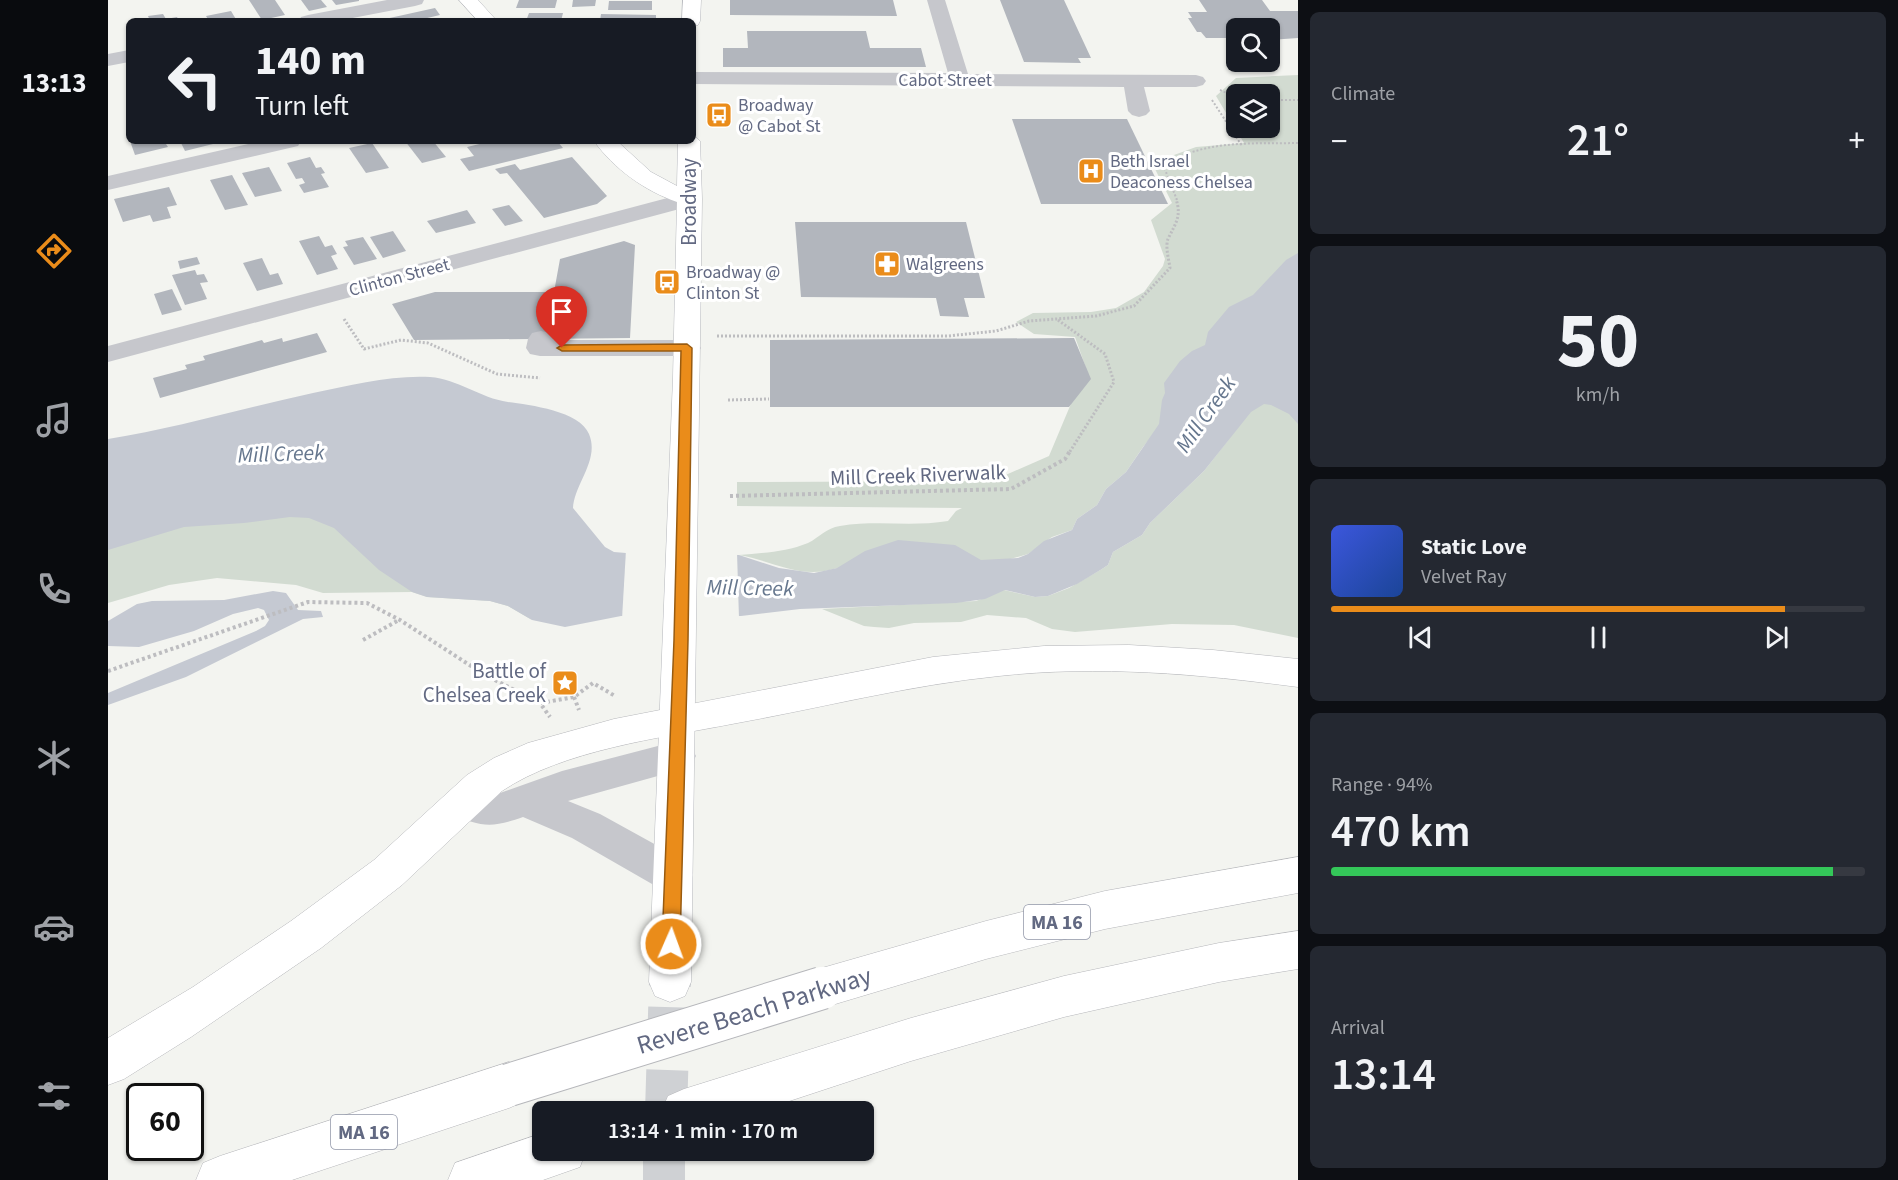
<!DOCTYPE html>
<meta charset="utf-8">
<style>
body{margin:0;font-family:"Source Sans 3",sans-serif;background:#242831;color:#f1f3f6;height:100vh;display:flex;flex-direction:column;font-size:22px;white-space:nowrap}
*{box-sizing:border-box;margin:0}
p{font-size:20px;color:#9ea1a6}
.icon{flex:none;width:33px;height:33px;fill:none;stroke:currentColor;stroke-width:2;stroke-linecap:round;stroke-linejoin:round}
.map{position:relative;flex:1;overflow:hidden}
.sheet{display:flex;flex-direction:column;gap:12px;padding:12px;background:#0d0f14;width:600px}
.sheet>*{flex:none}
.banner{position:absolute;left:18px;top:18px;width:570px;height:126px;border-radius:9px;box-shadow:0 2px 4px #0004;background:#171b24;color:#f1f3f6;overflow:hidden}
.tools{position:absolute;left:1118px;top:18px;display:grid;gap:12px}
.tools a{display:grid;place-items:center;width:54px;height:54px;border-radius:9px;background:#171b24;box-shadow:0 2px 4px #0004;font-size:30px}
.speed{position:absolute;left:18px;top:1083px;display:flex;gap:12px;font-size:30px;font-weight:700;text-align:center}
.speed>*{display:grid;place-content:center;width:78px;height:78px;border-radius:50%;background:#171b24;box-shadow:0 2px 4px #0004;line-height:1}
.speed .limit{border:3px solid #111;border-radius:9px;background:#fff;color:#111}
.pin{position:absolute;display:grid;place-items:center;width:51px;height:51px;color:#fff;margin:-62px -26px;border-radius:50% 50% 50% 0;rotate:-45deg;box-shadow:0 0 6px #0007}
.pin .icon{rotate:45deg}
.me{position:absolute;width:66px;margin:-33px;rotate:2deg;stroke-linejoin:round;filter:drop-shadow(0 0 4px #0008)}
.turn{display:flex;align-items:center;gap:21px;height:126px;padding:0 30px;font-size:27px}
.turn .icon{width:78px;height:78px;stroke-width:2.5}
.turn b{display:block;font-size:42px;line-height:51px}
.big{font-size:45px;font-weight:600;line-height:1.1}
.sheet .widget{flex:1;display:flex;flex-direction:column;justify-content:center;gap:9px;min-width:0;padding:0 21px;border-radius:9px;background:#242831}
.sheet .dial{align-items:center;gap:0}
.dial b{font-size:78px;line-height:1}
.song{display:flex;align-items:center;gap:18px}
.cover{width:72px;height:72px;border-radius:9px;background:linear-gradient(135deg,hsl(230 70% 55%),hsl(220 70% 35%))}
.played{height:6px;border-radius:3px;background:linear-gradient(90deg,#ea8c1a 85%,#363941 85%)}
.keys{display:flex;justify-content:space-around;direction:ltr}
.heat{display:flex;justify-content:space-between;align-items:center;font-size:33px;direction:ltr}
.charge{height:9px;border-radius:4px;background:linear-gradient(90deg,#34c759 94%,#363941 0)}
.trip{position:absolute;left:424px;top:1101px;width:342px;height:60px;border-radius:9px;background:#171b24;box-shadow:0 2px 4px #0004;font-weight:600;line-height:60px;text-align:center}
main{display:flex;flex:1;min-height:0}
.tab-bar{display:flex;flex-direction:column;width:108px;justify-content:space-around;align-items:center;background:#090b0e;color:#9ea1a6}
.tab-bar .icon{width:42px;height:42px}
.tab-bar .on{color:#ea8c1a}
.tab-bar b{font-size:27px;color:#f1f3f6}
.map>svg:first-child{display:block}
.green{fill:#d2dbd1;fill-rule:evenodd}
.water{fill:#c5c9d2}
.pier{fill:#f3f4f0}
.building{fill:#b2b6bd}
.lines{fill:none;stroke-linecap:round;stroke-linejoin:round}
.major-tunnel{stroke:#cfd1d4;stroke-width:42;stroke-dasharray:42 21;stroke-linecap:butt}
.major-casing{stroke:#b6b8bd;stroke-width:1}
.highway-casing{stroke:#b6b7bb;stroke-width:1}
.path-far2{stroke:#bdbdc0;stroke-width:2;stroke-dasharray:2 2;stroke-linecap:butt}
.path-far1{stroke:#bdbdc0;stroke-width:3;stroke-dasharray:2 2;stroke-linecap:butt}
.path{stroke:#bdbdc0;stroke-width:4;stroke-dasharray:3 3;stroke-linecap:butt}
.minor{fill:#c6c7cc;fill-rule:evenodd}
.major{fill:#fff;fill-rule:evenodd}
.highway{fill:#fff;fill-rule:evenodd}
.highway-bridge-casing{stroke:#b6b7bb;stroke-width:44;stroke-linecap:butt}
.highway-bridge{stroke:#fff;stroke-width:42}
.route{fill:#ea8c1a;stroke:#985b11;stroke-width:1.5}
.labels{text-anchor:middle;stroke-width:6;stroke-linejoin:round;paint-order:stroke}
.far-street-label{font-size:18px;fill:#626982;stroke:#fff}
.far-poi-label{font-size:18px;fill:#626982;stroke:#fff;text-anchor:start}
.shield{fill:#fff;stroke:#9196a8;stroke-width:1.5}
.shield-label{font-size:20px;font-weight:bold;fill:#626982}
.street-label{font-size:21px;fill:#626982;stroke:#fff}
.poi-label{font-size:21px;fill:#626982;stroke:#fff;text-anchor:end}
.water-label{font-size:22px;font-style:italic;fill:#66778e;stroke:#fff}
.near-street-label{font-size:26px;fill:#626982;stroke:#fff}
</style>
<main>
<nav class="tab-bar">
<b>13:13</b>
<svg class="icon on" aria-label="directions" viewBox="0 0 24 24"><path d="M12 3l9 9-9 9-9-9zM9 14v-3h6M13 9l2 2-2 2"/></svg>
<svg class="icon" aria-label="music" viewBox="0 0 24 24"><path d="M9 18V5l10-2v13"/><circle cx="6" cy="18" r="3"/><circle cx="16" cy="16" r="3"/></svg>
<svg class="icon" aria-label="phone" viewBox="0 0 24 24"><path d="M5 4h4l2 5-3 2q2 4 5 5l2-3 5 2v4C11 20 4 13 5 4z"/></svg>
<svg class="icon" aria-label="climate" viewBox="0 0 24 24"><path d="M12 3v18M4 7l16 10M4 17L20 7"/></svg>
<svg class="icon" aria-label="car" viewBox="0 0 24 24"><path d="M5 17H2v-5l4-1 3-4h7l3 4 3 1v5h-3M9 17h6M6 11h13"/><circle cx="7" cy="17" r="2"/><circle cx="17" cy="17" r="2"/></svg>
<svg class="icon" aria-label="filters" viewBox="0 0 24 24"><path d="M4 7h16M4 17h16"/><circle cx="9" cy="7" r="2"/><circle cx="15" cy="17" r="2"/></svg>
</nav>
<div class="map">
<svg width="1190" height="1180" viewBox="0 0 1190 1180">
<rect width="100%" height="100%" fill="#f3f4f0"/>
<g class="green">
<path d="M1190,75V254L1035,447L1018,472L998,489L989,505L969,519L964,530L944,537L920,554L899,560L729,568C692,580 666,561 631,555C654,553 678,552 700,543C712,537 718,528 732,526C768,520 804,527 840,521L848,511L854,508L629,506V482L884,481L941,456L978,368L967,337L926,334L908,322L925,313L983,312L1008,308L1036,292L1055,266L1057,259L1043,220L1064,203L1044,163L1088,147L1136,143L1108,96L1128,78ZM1128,94H1161V128H1128Z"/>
<path d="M1190,362V638L1126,625L1064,624L967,632L944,629L918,618L879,615L853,622L806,623L781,628L766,627L756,626L714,609L868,601L896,590L927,597L940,596L961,588L994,569L1000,565L1005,552L1034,535L1042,523L1096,471L1121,439L1125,427Z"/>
<path d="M220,462L424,620L400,606L382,601L319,597L304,592L215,593L188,585L109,578L61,585L0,603V481Z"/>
</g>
<g class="water">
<path d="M1190,253V424L1181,414L1163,405L1156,404L1143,412L1096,471L1042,523L1034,535L1005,552L1000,565L994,569L969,584L940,596L927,597L897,590L877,599L848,603L692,609L633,616H513L457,627L424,620L400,606L382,601L319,597L304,592L271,570L226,528L201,518L182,517L136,523L76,527L0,550V439C69,428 136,408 205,393C243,385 283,375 322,377C350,379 372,398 400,402C422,405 472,411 481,434C492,460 466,484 465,508L497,547L506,552L518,553L631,555L671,568L706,573L729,568L757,551L790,540L847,545L873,560L910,558L920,554L936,541L964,530L969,519L989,505L998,489L1018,472L1051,424L1054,400L1057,393L1056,383L1072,361L1084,351L1097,345L1100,332L1121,307L1145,295L1178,260Z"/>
<path d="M165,591L178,593L190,610L213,611L215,617L195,619L78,677L0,705V693L148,631L157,626L161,620L156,610L150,608L125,614L86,631L31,647L0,646V621L29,604L44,601L116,600Z"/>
</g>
<path class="pier" d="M518,550L629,552L631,619H514Z"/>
<g class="building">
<path d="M141,0H167L177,15L154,20Z"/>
<path d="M193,0H213L219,7L201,11Z"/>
<path d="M224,0H251V1L228,5Z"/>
<path d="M411,0H449L447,8H408Z"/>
<path d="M465,0H488L487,6L464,7Z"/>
<path d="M622,0H785L789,16L622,15Z"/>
<path d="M892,0H956L983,58H970L973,63L916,62Z"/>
<path d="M1091,0H1154L1162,11H1190V38L1161,40V28H1128V38H1098L1093,32H1089L1080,18H1084L1080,12H1099Z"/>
<path d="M501,1H544V10H500Z"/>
<path d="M327,8L332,15L315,19L317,21H268Z"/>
<path d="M123,11L129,21H101L98,16Z"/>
<path d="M421,13H455L453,21H418Z"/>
<path d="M55,14L58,19L69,17L71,21H42L40,16Z"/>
<path d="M493,14L548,15V21H492Z"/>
<path d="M639,31H758L762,48H813L818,67H615V48H640Z"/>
<path d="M904,119H1019L1060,204H933Z"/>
<path d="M22,141H56L60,147L27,155Z"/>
<path d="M72,141H103L105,144L77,151Z"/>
<path d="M297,141H325L338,157L314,163Z"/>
<path d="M384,141H419L422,144L449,141L455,148L361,171L352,159L366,156L359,147Z"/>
<path d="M264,143L281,168L258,173L241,148Z"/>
<path d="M202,157L208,168L213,167L217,173L213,174L221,187L196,193L191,185L197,183L194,178L188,179L179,163Z"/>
<path d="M464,157L499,196L489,204L436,218L399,173L392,174L387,169L407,164L412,170Z"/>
<path d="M161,167L174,191L147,197L134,173Z"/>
<path d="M124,175L140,205L117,210L102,180Z"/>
<path d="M61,187L69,205L59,207L63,218L45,222L42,215L15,222L6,199Z"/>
<path d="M401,205L415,221L397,226L384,209Z"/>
<path d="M359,210L368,223L328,233L319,221Z"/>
<path d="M687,222H858L877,298H856L861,317L832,316L828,298L693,297Z"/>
<path d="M285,231L298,251L275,258L262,237Z"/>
<path d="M211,236L217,247L224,245L229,254L223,256L230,269L209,275L191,241Z"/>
<path d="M255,237L269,259L246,265L235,247L240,246L237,241Z"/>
<path d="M516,241L527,245L522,338L306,340L284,304L327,292H446L452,259Z"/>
<path d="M89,257L92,264L72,269L70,261Z"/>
<path d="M154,258L162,275L170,273L175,284L149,291L135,263Z"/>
<path d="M87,270L89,275L96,274L100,282L92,283L99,299L77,305L64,275Z"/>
<path d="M64,289L74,310L54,315L46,294Z"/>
<path d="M209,333L219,352L52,398L45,378L79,369L77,365L97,360L95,356L154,340L156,343L174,338L175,342Z"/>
<path d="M966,338L983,379L961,407H662V340Z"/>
</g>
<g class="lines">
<g class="major-tunnel">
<path d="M558,1112L562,982"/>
<path d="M556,1150V1180"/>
</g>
<defs>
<g id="major">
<path d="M351,0H370L389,21H370Z"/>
<path d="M575,0H593L592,21L590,25L585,26V21H574Z"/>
<path d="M585,135L592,141L594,199L583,982L577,996L562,1002L547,996L541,982L565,378L569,202C537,191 506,169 486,141H509L543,172L569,186L570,141H585Z"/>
</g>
<g id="highway">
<path d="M1021,645L1105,650L1190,659V687C1091,674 991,665 891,676C801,685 713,708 624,724C552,738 455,750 394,791L294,885L213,948L83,1037L16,1079L0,1085V1038L85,987L183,921L266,860L359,775L386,758L420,743L506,719L825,657L936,646Z"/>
<path d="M1190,857V893L997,929L878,959L714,1008L699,1002L693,988L699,974L714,968L878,921L997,891Z"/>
<path d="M1190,931V969L1111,982L956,1017L803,1061L648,1112H553L560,1096L576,1089L803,1018L956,976L1111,943Z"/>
<path d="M401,1062L417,1069L424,1085L417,1101L401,1108L184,1180H88L95,1163L112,1156Z"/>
<path d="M435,1133V1150H478L472,1167L435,1180H340L347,1163Z"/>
</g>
</defs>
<use href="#major" class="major-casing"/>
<use href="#highway" class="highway-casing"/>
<g class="path-far2">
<path d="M1112,90L1128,97"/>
<path d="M1104,100L1134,146"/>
<path d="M1161,100H1190"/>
<path d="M1069,200L1056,167C1091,139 1147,144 1190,143"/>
</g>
<g class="path-far1">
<path d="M236,319L256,349L293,340L320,343L389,374L432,378"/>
<path d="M950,320L997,354L1006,382L961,453"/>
<path d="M609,336H840L888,331L921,321L988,316L1026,306L1062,268C1061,260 1057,247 1060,239C1067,224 1074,217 1068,199"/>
<path d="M620,400L661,399"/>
</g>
<g class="path">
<path d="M622,496L903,489L957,459L962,451"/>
<path d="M255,640L291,620"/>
<path d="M0,671L200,602L259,603L292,620L377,675L432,703L442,717"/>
<path d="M466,697L471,710"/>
<path d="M433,703L466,697L485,683L507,696"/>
</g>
<g class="minor">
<path d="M279,0H316L314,4L307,6L229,21H191L193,17L200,15Z"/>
<path d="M819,0H837L860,74L1088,75L1095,77L1098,81L1095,85L1088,87H1036L1042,111L1038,115L1031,117L1024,115L1020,111L1016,87L585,84V72L840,73Z"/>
<path d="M21,50V62L0,66V54Z"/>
<path d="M153,141H193L190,146L0,190V176Z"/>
<path d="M582,192L590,194L594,199L590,204L0,362V346Z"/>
<path d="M433,331L442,333L446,340H579L589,342L593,348L589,354L579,356H432L422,354L418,348L420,339L424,333Z"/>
<path d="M569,741L582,745L588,756L582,767L460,801L492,814L579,862L585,875L579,888L565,893L551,888L464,838L415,817C381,829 374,826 340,814L335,803L340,792L354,787L376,794L392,793L454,771Z"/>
</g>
<use href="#major" class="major"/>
<use href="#highway" class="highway"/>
<defs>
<path id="highway-bridge" d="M401,1085L714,988"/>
</defs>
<use href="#highway-bridge" class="highway-bridge-casing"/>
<use href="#highway-bridge" class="highway-bridge"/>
</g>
<path class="route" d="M579,344L584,348L580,640L572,944L569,950L563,952L557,950L554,944L566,640L573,351H454L449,348L454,345Z"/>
<defs>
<symbol id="bus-square" viewBox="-11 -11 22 22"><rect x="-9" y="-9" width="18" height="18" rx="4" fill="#ea8c1a" stroke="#fff"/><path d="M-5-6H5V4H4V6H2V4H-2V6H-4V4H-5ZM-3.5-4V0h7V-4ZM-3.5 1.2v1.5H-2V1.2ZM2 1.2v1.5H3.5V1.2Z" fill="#fff"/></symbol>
<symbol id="hospital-square" viewBox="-11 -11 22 22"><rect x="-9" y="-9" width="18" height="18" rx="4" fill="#ea8c1a" stroke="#fff"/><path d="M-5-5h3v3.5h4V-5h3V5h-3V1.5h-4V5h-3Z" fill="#fff"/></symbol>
<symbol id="pharmacy-square" viewBox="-11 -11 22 22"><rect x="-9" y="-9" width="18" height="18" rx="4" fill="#ea8c1a" stroke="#fff"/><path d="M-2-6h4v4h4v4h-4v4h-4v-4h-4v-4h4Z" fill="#fff"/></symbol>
<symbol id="sight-square" viewBox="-11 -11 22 22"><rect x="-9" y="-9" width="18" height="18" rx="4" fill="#ea8c1a" stroke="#fff"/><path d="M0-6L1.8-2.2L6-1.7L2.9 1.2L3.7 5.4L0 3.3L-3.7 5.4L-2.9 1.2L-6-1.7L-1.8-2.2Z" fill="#fff"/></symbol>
</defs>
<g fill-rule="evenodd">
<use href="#bus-square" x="596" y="100" width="30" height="30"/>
<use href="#hospital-square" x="968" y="156" width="30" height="30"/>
<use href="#pharmacy-square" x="764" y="249" width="30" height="30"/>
<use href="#bus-square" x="544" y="267" width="30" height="30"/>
<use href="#sight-square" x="442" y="668" width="30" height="30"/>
</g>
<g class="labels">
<g class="far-street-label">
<text x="837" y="86">Cabot Street</text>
<text transform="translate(291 277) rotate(-15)" y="6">Clinton Street</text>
</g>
<g class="far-poi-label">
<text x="630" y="111">Broadway<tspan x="630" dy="21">@ Cabot St</tspan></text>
<text x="1002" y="167">Beth Israel<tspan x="1002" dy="21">Deaconess Chelsea</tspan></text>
<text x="798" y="270">Walgreens</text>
<text x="578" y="278">Broadway @<tspan x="578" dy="21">Clinton St</tspan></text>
</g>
<g class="shield">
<rect x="916" y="905" width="66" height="34" rx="4.5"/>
<rect x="223" y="1115" width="66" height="34" rx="4.5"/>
</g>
<g class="shield-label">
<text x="949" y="929">MA 16</text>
<text x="256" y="1139">MA 16</text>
</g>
<g class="street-label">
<text transform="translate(581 202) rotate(-90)" y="7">Broadway</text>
<text transform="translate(810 475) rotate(-2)" y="7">Mill Creek Riverwalk</text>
</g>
<g class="poi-label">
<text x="438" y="678">Battle of<tspan x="438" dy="24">Chelsea Creek</tspan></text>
</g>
<g class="water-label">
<text transform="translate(1097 414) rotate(-55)" y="8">Mill Creek</text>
<text transform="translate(173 453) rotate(-2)" y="8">Mill Creek</text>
<text transform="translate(642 587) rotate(1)" y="8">Mill Creek</text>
</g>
<g class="near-street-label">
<text transform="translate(646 1010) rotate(-17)" y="9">Revere Beach Parkway</text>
</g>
</g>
</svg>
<div class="tools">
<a><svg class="icon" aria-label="search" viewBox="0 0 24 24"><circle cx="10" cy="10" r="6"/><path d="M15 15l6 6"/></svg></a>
<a><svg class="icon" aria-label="layers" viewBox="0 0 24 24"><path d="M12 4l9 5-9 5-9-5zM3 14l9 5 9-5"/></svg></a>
</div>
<div class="speed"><div class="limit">60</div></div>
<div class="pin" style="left:454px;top:348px;background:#d93025"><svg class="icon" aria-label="arrive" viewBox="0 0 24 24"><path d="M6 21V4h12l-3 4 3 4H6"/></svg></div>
<svg class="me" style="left:563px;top:944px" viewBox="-20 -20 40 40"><circle r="17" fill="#ea8c1a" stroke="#fff" stroke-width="3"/><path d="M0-11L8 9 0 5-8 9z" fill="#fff"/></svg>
<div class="trip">13:14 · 1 min · 170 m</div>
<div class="banner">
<div class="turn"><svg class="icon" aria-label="left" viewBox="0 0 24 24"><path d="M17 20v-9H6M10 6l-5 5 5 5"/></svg><div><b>140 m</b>Turn left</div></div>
</div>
</div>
<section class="sheet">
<div class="widget"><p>Climate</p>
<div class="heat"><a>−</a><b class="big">21°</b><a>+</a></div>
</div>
<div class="widget dial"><b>50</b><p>km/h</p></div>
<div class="widget">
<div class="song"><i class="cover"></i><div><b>Static Love</b><p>Velvet Ray</p></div></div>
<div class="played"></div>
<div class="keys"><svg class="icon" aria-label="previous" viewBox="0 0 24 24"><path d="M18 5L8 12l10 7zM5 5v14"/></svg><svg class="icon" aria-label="pause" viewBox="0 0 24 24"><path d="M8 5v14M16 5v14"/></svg><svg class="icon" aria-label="next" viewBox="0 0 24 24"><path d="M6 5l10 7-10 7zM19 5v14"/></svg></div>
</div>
<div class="widget"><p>Range · 94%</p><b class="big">470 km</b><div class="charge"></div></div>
<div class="widget"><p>Arrival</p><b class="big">13:14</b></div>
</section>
</main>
